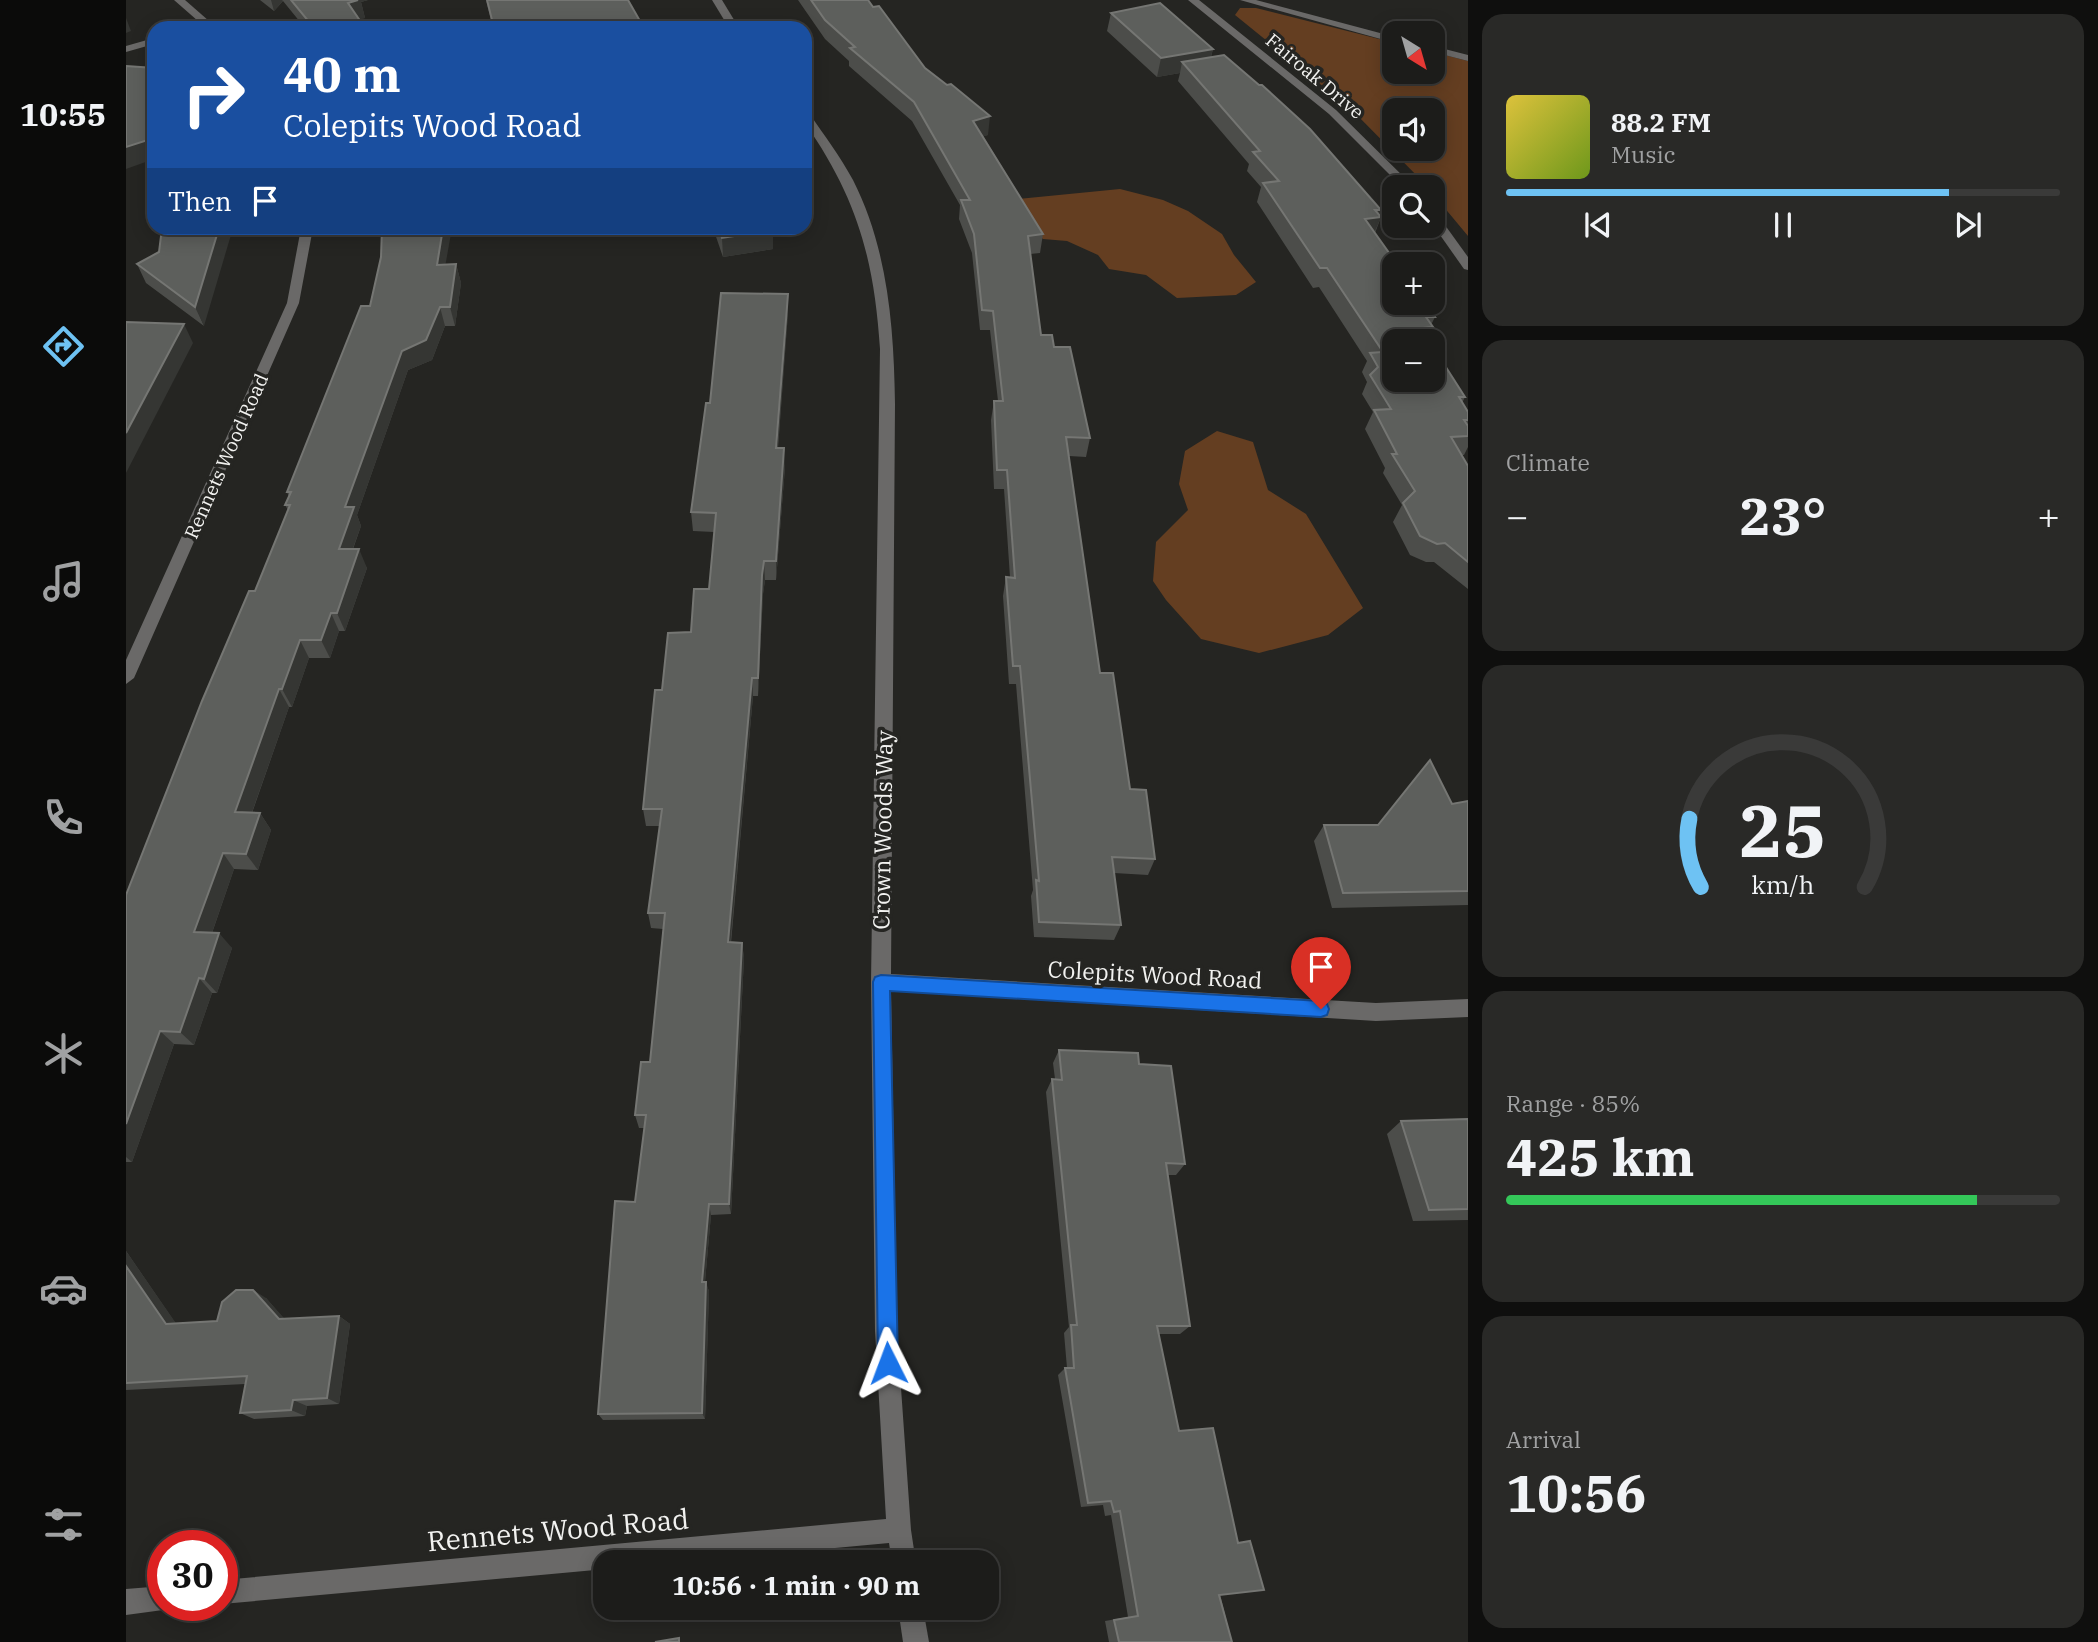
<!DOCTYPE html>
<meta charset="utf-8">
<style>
body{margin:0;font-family:"IBM Plex Serif",serif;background:#292927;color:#f1f3f6;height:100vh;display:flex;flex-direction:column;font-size:26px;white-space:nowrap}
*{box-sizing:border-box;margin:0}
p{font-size:23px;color:#a0a1a2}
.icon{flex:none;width:38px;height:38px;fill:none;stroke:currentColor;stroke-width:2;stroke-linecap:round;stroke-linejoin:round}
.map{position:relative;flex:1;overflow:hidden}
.drawer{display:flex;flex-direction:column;gap:14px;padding:14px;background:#0f0f0e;width:630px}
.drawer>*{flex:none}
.hud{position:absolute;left:21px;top:21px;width:665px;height:214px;border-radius:21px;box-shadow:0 4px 18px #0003,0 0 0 2px #3a3a39;background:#1a4fa0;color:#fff;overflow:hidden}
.needle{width:46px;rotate:143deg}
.controls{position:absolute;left:1256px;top:21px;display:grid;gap:14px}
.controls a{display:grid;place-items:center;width:63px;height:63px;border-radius:14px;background:#1c1c1a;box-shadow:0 4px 18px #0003,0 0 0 2px #3a3a39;font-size:35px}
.speed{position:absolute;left:21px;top:1530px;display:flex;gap:14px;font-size:35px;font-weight:700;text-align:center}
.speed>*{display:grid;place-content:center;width:91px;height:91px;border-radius:50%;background:#1c1c1a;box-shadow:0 4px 18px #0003,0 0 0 2px #3a3a39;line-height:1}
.speed .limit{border:10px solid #d22;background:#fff;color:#111}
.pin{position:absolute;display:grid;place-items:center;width:60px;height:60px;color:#fff;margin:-72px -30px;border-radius:50% 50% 50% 0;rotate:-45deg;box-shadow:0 0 7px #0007}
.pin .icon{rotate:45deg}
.me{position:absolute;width:77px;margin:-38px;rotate:357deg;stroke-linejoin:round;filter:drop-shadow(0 0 5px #0008)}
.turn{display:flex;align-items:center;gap:24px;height:147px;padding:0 21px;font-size:32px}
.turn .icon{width:91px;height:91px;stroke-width:2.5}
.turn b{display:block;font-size:49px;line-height:60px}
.then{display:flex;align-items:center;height:66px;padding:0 21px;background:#0003;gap:14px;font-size:26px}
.big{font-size:52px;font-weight:700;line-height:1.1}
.drawer .tile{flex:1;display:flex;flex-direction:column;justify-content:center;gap:10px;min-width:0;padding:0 24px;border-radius:21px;background:#292927}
.drawer .dial{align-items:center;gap:0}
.dial svg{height:182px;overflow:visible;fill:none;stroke:#3a3a39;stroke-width:7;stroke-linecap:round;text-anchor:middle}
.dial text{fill:#f1f3f6;stroke:none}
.song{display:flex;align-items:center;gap:21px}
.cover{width:84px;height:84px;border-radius:10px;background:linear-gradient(135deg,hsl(50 70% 55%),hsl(80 70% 35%))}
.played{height:7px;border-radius:4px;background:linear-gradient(90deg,#6ec2f3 80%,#3a3a39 80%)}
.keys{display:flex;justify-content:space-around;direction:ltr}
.heat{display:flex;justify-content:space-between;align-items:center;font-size:38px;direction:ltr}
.charge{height:10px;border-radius:5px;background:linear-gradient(90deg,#34c759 85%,#3a3a39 0)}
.trip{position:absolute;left:467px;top:1550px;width:406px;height:70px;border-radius:21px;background:#1c1c1a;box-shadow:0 4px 18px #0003,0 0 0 2px #3a3a39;font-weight:700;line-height:70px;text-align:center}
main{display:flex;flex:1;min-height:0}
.tab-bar{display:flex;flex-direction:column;width:126px;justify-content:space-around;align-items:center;background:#0b0b0a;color:#a0a1a2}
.tab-bar .icon{width:49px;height:49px}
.tab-bar .selected{color:#6ec2f3}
.tab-bar b{font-size:32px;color:#f1f3f6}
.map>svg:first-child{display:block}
.green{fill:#643e21;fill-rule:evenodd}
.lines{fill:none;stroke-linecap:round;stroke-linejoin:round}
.minor{fill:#6a6968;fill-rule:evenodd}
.wall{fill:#4c4d4a}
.shaded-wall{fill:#353633}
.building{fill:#5d5f5c;stroke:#757673;stroke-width:2}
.route{fill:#1a73e8;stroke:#114b97;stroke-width:2}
.labels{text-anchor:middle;stroke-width:7;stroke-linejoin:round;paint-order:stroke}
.far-street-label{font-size:19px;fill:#f2f2f0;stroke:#252522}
.street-label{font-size:23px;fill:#f2f2f0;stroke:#252522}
.near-street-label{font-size:28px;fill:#f2f2f0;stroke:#252522}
</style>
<main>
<nav class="tab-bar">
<b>10:55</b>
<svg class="icon selected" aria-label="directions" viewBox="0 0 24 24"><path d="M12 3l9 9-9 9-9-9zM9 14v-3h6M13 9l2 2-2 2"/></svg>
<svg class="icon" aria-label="music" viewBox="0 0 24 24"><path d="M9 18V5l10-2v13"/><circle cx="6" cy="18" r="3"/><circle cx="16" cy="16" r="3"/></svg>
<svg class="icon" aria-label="phone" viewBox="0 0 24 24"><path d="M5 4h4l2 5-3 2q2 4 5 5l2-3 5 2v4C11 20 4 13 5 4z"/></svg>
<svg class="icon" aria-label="climate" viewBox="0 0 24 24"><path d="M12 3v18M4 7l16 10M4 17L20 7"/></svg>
<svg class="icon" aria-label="car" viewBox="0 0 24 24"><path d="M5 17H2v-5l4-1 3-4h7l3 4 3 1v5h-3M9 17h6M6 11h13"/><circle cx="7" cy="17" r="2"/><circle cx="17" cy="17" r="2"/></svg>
<svg class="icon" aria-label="filters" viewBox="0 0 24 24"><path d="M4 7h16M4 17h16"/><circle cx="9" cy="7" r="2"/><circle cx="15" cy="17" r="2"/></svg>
</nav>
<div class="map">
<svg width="1342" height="1642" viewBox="0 0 1342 1642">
<rect width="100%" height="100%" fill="#252522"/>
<g class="green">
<path d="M1114,8H1130L1269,43V72H1307V52L1342,61V236L1307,194V187H1302L1226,110L1109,15ZM1269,110H1307V149H1269Z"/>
<path d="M994,189L1037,200L1062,211L1096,234L1108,255L1130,282L1110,295L1051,298L1020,275L983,269L972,255L941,241L917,239L885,209L892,199Z"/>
<path d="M1091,431L1127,442L1142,490L1180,514L1237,608L1202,635L1133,653L1075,639L1040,600L1027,581L1030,542L1062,510L1053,484L1059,451Z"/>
</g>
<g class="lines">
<g class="minor">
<path d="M48,0H59L91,28H80Z"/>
<path d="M586,0H596L613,28H603Z"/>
<path d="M1062,0H1073L1210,110L1288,187H1276L1203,114Z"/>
<path d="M1114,0H1130L1269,37V43Z"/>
<path d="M28,38V44L0,52V46Z"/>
<path d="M1307,46L1342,55V61L1307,52Z"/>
<path d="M679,112L683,113C698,135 714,156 727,180C762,249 768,328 769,404L765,974L1250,1003L1342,999V1017L1250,1021L765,991L771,1331L785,1530L790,1563H766L763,1543L549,1563H480V1569L96,1604V1580L760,1519L749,1331L745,982L754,349C748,258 731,198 679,123Z"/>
<path d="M1307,213L1311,214L1342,257V270L1338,269L1307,225Z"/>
<path d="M175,228H187L173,303L8,678L0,684V660L161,303Z"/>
<path d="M37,1586V1605H47L46,1607L37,1610L0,1615V1589Z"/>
<path d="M772,1608H797L803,1642H777Z"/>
</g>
</g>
<g class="wall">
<path d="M134,0H242L235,2L239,18L233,19L239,28H179L157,1L148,11Z"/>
<path d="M360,0H502L518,28H367Z"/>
<path d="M672,0H742L799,68L862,135L857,136L917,234L914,253L904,254L915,335L928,347L964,438L960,457L943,456L974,673L1004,789L1029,859L1022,875L988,873L995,925L988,940L908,937L905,896L907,890L890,684H883L877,596L880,577H884L878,489H868L865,420L868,401H872L864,330H854L846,253L833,219L834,205L786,121L723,66V61L699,39Z"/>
<path d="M985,13L1087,49L1085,57L1255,217L1249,233L1309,317L1305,325L1307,327L1302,338L1339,397L1336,403L1342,412V447L1338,455H1335L1342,466V589L1308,562H1300L1284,555L1267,522L1276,505L1257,473L1259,468L1239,429L1247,412L1236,394L1241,382L1236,372L1241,361L1193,287L1187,288L1131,202L1135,187L1121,171L1123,164L1052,81L1054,73L1031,77L981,31Z"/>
<path d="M36,228L78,326L20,283L11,264L33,252Z"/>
<path d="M587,228H646L647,249L597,257Z"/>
<path d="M319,264H330L335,283L329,326H319L306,360L282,370L231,515L235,526L227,549L241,568L219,631H213L204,658H183L166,707H163L126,813H134L145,830L132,870L108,869L86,933L106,948L91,993H86L68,1045L48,1044L6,1162H0V895L129,591L162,510L159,505L163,497L161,492L244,306Z"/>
<path d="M662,313L652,448L659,467L650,580H639L637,594L632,696H627L605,943H616L618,958L605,1214L585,1215L579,1282L583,1291L579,1419L477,1420L472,1414L509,1202L518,1128H513L509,1115L524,1062L537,929L525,928L522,913L534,826H520L517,809L536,690L565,632L583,589L588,532L567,531L565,512L584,403Z"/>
<path d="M1342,801V905L1206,908L1188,841L1198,825H1252L1326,804Z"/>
<path d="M933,1050L1013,1064L1059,1164L1050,1175H1041L1064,1326L1054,1334H1032L1053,1431L1106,1642H983L979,1621L1002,1617L985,1515L979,1516L977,1505L955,1507L932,1375L939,1368H941L938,1333L943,1327L920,1092L926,1079H929L927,1063Z"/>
<path d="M1342,1119V1220L1287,1221L1261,1134L1275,1121Z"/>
<path d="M0,1251L50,1324L91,1321L140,1298L158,1319L213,1316L224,1324L213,1404L181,1406L179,1416L128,1419L114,1413L119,1384L0,1390Z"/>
</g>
<g class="shaded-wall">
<path d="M145,0H156L157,1L148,11Z"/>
<path d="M222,0H242L235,2L239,18L227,21Z"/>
<path d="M0,18L5,31L0,33Z"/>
<path d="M458,24V28H424Z"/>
<path d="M1087,49L1082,67L1056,62L1054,73L1031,77L1035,58Z"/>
<path d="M864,116L862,135L845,140L847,121Z"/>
<path d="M28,138V159L0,169V147Z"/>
<path d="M1249,210H1255L1252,217H1255L1247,236L1239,219Z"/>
<path d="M93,228H107L78,326L69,307Z"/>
<path d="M317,228H326L316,284L311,265Z"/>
<path d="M647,230V249L597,257L596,238Z"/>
<path d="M330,264L335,283L329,326L324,307Z"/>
<path d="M662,294V313L650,467V448Z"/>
<path d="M314,307L319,326L306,360L282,370L231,515L235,526L220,567L213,549L219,507L276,351Z"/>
<path d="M58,324L67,343L0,473V433Z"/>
<path d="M658,448L659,467L650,580V561Z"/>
<path d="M233,549L241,568L219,631L211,613Z"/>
<path d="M638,561L639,580L637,594L632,696V678L636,575Z"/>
<path d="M205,613L213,631L204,658L195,640Z"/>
<path d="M174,640L183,658L166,707L156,689Z"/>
<path d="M626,678L627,696L603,958L602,942Z"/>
<path d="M153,689L163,707L120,829L109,812Z"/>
<path d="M134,813L145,830L132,870L120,854Z"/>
<path d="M97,853L108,869L81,947L68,932Z"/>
<path d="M93,933L106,948L91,993L78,979Z"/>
<path d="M616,943L618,958L605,1214L603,1204Z"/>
<path d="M73,978L86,993L68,1045L54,1032Z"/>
<path d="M34,1031L48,1044L6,1162L0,1157V1124Z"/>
<path d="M583,1204L585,1215L578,1292L576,1282Z"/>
<path d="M0,1251L56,1332L40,1324L0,1266Z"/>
<path d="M580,1282L583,1291L579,1419L576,1413Z"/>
<path d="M127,1290L140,1298L166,1327L153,1319Z"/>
<path d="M213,1316L224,1324L213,1404L201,1398Z"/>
<path d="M167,1400L181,1406L179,1416L165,1410Z"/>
</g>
<g class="building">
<path d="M165,0H232L222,3L239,28H188Z"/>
<path d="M361,0H502L518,28H460L458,24L424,28H368Z"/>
<path d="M685,0H742L747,7L753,6L799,68L821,85L825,84L864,116L847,121L917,234L902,236L915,335H926L928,347H944L964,438L940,437L974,673H987L1004,789L1020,790L1029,859L986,857L995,925L913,922L910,880L913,881L894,666H887L880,577L889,578L881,470H871L868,401H877L867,311L856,310L848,234L835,200H844L788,102L724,48L729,47L699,20Z"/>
<path d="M1034,3L1087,49L1035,58L985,13Z"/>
<path d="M1098,55L1133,85H1136L1184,129L1255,210H1249L1255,217L1239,219L1271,264H1269V303H1299L1309,317H1300L1307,327L1296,328L1304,341H1269V380H1307V347L1339,397H1333L1342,412V420H1338L1342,426V436L1325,437L1342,466V562L1319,543L1311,544L1294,536L1277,503L1289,491L1266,454H1271L1248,410L1265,409L1244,375L1252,367L1244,353L1257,352L1201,268H1194L1137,183L1153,181L1127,152L1134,151L1056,62Z"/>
<path d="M0,66L28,68V138L0,147Z"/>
<path d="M36,228H93L69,307L11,264L33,252Z"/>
<path d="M256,228H317L311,265L330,264L324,307H314L300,340L276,351L219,507H228L213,549H233L211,613H205L195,640H174L156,689H153L109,812L134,813L120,854L97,853L68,932L93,933L78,979L73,978L54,1032L34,1031L0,1124V895L76,701L123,591H129L164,505H159L165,492H161L235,306H244L255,257Z"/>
<path d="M593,228H646L647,230L596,238Z"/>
<path d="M595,293L662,294L650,448H658L650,561H638L636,575L632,678H626L602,942L616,943L603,1204H583L576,1282H580L576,1413L472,1414L489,1201L509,1202L520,1115H509L515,1062H524L539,913H522L536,809H517L529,690H536L542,633L565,632L568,589H583L590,513L565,512L580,403H584Z"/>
<path d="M0,322L58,324L0,433Z"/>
<path d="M1304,760L1326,804L1342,801V891L1217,893L1198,825H1252Z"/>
<path d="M933,1050L1012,1053L1013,1064L1045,1066L1059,1164L1040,1163L1064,1326H1031L1053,1431L1087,1428L1112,1543L1124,1541L1138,1590L1093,1595L1106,1642H993L988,1620L1012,1616L994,1511L988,1512L985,1501L962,1503L939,1368H948L945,1325H951L926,1079L936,1080Z"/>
<path d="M1342,1119V1209L1303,1210L1275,1121Z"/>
<path d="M0,1266L40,1324L91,1321L96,1302L110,1290H127L153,1319L213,1316L201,1398L167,1400L165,1410L114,1413L121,1376L0,1383Z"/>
<path d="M553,1638V1642H529Z"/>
</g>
<path class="route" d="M755,975L1195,1001L1201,1004L1203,1009L1201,1015L1195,1017L764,991L772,1363L769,1370L762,1373L755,1370L752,1363L747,982L749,977Z"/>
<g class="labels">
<g class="far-street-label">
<text transform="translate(1189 76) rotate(40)" y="7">Fairoak Drive</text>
<text transform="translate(100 456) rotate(-66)" y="7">Rennets Wood Road</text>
</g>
<g class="street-label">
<text transform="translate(757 830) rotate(-89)" y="8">Crown Woods Way</text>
<text transform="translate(1029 975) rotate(3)" y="8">Colepits Wood Road</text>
</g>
<g class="near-street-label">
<text transform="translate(432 1530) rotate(-5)" y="10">Rennets Wood Road</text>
</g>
</g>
</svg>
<div class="controls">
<a><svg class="needle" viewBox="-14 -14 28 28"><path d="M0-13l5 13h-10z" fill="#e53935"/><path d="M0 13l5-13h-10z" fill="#a0a1a2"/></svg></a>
<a><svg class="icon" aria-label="sound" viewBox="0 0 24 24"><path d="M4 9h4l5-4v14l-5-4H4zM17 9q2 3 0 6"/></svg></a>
<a><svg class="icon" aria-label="search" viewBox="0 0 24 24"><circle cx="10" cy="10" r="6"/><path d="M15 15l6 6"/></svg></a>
<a>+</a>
<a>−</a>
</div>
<div class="speed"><div class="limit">30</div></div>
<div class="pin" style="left:1195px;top:1009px;background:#d93025"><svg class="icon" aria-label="arrive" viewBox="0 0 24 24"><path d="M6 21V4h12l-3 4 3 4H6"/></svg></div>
<svg class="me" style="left:762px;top:1363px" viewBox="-20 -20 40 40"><path d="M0-17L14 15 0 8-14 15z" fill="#1a73e8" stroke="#fff" stroke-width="4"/></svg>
<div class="trip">10:56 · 1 min · 90 m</div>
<div class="hud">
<div class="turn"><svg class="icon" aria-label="right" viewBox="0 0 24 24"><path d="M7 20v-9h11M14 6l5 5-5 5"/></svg><div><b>40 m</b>Colepits Wood Road</div></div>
<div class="then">Then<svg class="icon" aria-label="arrive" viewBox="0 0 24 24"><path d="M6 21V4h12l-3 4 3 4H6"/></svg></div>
</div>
</div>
<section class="drawer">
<div class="tile">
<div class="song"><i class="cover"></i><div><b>88.2 FM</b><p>Music</p></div></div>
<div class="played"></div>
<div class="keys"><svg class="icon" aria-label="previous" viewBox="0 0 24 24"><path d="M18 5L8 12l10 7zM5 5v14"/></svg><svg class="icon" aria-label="pause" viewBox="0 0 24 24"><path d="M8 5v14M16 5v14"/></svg><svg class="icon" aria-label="next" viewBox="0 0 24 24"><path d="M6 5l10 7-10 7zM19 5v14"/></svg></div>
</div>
<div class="tile"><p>Climate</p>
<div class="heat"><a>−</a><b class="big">23°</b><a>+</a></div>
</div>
<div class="tile dial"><svg viewBox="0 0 100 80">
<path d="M14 69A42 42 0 1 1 86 69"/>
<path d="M14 69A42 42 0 0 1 9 39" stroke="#6ec2f3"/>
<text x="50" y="56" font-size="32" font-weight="700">25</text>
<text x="50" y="72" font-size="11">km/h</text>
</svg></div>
<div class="tile"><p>Range · 85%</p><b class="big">425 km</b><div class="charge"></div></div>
<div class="tile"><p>Arrival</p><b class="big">10:56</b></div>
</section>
</main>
